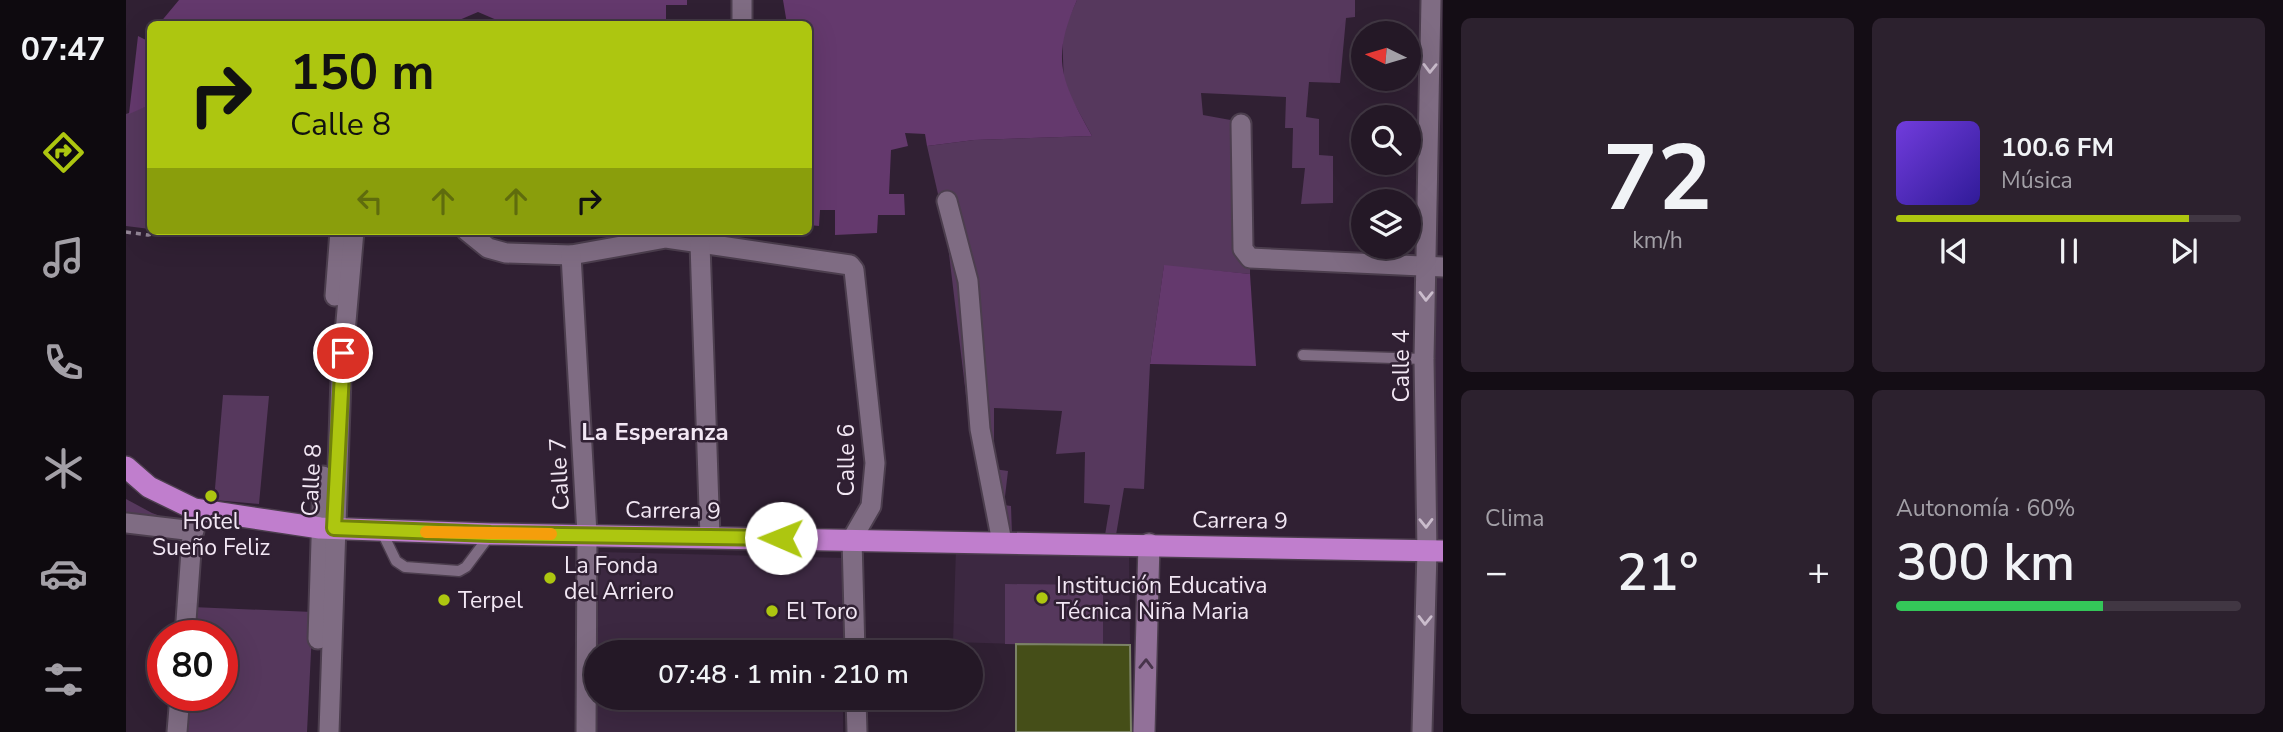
<!DOCTYPE html>
<html lang="es">
<meta charset="utf-8">
<style>
body{margin:0;font-family:"Nunito Sans",sans-serif;background:#2c212e;color:#f1f3f6;height:100vh;display:flex;flex-direction:column;font-size:26px;white-space:nowrap}
*{box-sizing:border-box;margin:0}
p{font-size:23px;color:#a3a0a7}
.icon{flex:none;width:38px;height:38px;fill:none;stroke:currentColor;stroke-width:2;stroke-linecap:round;stroke-linejoin:round}
.map{position:relative;flex:1;overflow:hidden}
.drawer{display:flex;flex-direction:column;gap:18px;padding:18px;background:#140d15;width:840px}
.drawer>*{flex:none}
.top-card{position:absolute;left:21px;top:21px;width:665px;height:214px;border-radius:10px;box-shadow:0 7px 28px #0002,0 0 0 2px #413743;background:#adc610;color:#111;overflow:hidden}
.needle{width:46px;rotate:275deg}
.buttons{position:absolute;left:1225px;top:21px;display:grid;gap:14px}
.buttons a{display:grid;place-items:center;width:70px;height:70px;border-radius:50%;background:#241826;box-shadow:0 7px 28px #0002,0 0 0 2px #413743;font-size:35px}
.speed{position:absolute;left:21px;top:620px;display:flex;gap:14px;font-size:35px;font-weight:700;text-align:center}
.speed>*{display:grid;place-content:center;width:91px;height:91px;border-radius:50%;background:#241826;box-shadow:0 7px 28px #0002,0 0 0 2px #413743;line-height:1}
.speed .limit{border:10px solid #d22;background:#fff;color:#111}
.pin{position:absolute;display:grid;place-items:center;width:60px;height:60px;color:#fff;margin:-30px;border:4px solid #fff;border-radius:50%;box-shadow:0 2px 7px #0007}
.me{position:absolute;width:77px;margin:-38px;rotate:271deg;stroke-linejoin:round;filter:drop-shadow(0 0 5px #0008)}
.turn{display:flex;align-items:center;gap:24px;height:147px;padding:0 28px;font-size:32px}
.turn .icon{width:91px;height:91px;stroke-width:2.5}
.turn b{display:block;font-size:49px;line-height:60px}
.lanes{display:flex;align-items:center;height:66px;padding:0 28px;background:#0003;justify-content:center;gap:35px;direction:ltr}
.lanes .off{opacity:.35}
.big{font-size:52px;font-weight:600;line-height:1.1}
.drawer .card{flex:1;display:flex;flex-direction:column;justify-content:center;gap:10px;min-width:0;padding:0 24px;border-radius:10px;background:#2c212e}
.drawer .dial{align-items:center;gap:0}
.dial b{font-size:91px;line-height:1}
.song{display:flex;align-items:center;gap:21px}
.cover{width:84px;height:84px;border-radius:10px;background:linear-gradient(135deg,hsl(260 70% 55%),hsl(250 70% 35%))}
.played{height:7px;border-radius:4px;background:linear-gradient(90deg,#adc610 85%,#413743 85%)}
.keys{display:flex;justify-content:space-around;direction:ltr}
.heat{display:flex;justify-content:space-between;align-items:center;font-size:38px;direction:ltr}
.charge{height:10px;border-radius:5px;background:linear-gradient(90deg,#34c759 60%,#413743 0)}
.drawer .tiles{flex:1;display:grid;gap:18px;grid-template-columns:repeat(2,1fr)}
.trip{position:absolute;left:458px;top:640px;width:399px;height:70px;border-radius:35px;background:#241826;box-shadow:0 7px 28px #0002,0 0 0 2px #413743;font-weight:600;line-height:70px;text-align:center}
main{display:flex;flex:1;min-height:0}
.tab-bar{display:flex;flex-direction:column;width:126px;justify-content:space-around;align-items:center;background:#0e0a0f;color:#a3a0a7}
.tab-bar .icon{width:49px;height:49px}
.tab-bar .on{color:#adc610}
.tab-bar b{font-size:32px;color:#f1f3f6}
.map>svg:first-child{display:block}
.built{fill:#3c2841}
.green{fill:#56385d}
.forest{fill:#64396d}
.building{fill:#454e18;stroke:#7b8266;stroke-width:2}
.lines{fill:none;stroke-linecap:round;stroke-linejoin:round}
.lane-casing{stroke:#4c3e4e;stroke-width:13}
.street-casing{stroke:#4c3e4e;stroke-width:23}
.secondary-casing{stroke:#4c3e4e;stroke-width:24}
.highway-casing{stroke:#4c3e4e;stroke-width:24}
.path{stroke:#928595;stroke-width:3.5;stroke-dasharray:5 5;stroke-linecap:butt}
.lane{stroke:#7f6c83;stroke-width:10}
.street{stroke:#7f6c83;stroke-width:19}
.secondary{stroke:#927199;stroke-width:21}
.highway{stroke:#c07ecd;stroke-width:21}
.oneway{stroke:#cabccc}
.oneway2{stroke:#48344c}
.route-casing{stroke:#70810a;stroke-width:18}
.route{stroke:#adc610;stroke-width:12}
.slow{stroke:#f59e0b;stroke-width:12}
.poi-dot{fill:#adc610;stroke:#302033;stroke-width:2.5}
.labels{text-anchor:middle;stroke-width:5;stroke-linejoin:round;paint-order:stroke}
.street-label{font-size:23px;fill:#f2e7f4;stroke:#302033}
.poi-label{font-size:23px;fill:#f2e7f4;stroke:#302033;text-anchor:start}
.neighbourhood-label{font-size:24px;font-weight:bold;fill:#f2e7f4;stroke:#302033}
</style>
<main>
<nav class="tab-bar">
<b>07:47</b>
<svg class="icon on" aria-label="directions" viewBox="0 0 24 24"><path d="M12 3l9 9-9 9-9-9zM9 14v-3h6M13 9l2 2-2 2"/></svg>
<svg class="icon" aria-label="music" viewBox="0 0 24 24"><path d="M9 18V5l10-2v13"/><circle cx="6" cy="18" r="3"/><circle cx="16" cy="16" r="3"/></svg>
<svg class="icon" aria-label="phone" viewBox="0 0 24 24"><path d="M5 4h4l2 5-3 2q2 4 5 5l2-3 5 2v4C11 20 4 13 5 4z"/></svg>
<svg class="icon" aria-label="climate" viewBox="0 0 24 24"><path d="M12 3v18M4 7l16 10M4 17L20 7"/></svg>
<svg class="icon" aria-label="car" viewBox="0 0 24 24"><path d="M5 17H2v-5l4-1 3-4h7l3 4 3 1v5h-3M9 17h6M6 11h13"/><circle cx="7" cy="17" r="2"/><circle cx="17" cy="17" r="2"/></svg>
<svg class="icon" aria-label="filters" viewBox="0 0 24 24"><path d="M4 7h16M4 17h16"/><circle cx="9" cy="7" r="2"/><circle cx="15" cy="17" r="2"/></svg>
</nav>
<div class="map">
<svg width="1317" height="732" viewBox="0 0 1317 732">
<rect width="100%" height="100%" fill="#302033"/>
<g class="built">
<path d="M1304,277H1317V543H1309Z"/>
<path d="M830,548L1003,554L1005,732H890V644L827,642Z"/>
<path d="M474,552L720,558L717,653H471Z"/>
<path d="M471,656V698H717V732H468Z"/>
</g>
<g class="green">
<path d="M951,0H1229V17L1220,18L1214,83L1183,82L1180,117L1193,119V155L1207,156V203L1175,204L1179,168H1166L1167,128H1159L1160,97L1075,93L1077,115L1110,121L1114,262L1124,263V274L1038,266L1024,364L1018,489L998,488L990,535H979L984,505L958,503L959,452L930,454L936,411L868,408V469L882,471L878,505L885,506L886,535L869,536L860,479L853,476L852,436L845,437L820,229L801,146L848,140L966,136L938,85L936,33Z"/>
<path d="M24,105V229L0,226V114Z"/>
<path d="M97,395L143,396L133,504L88,500Z"/>
<path d="M0,499L26,513L65,527L0,520Z"/>
<path d="M879,584L977,585V645L879,644Z"/>
<path d="M66,607L187,612L181,732H55L57,695H96V635H63Z"/>
</g>
<g class="forest">
<path d="M53,0H561V5H540V24H380L352,12L324,24H33Z"/>
<path d="M657,0H951C924,61 936,81 966,136L848,140L801,146L799,134L779,133L782,146L765,150L763,194H778L779,215H752L751,233L709,235V210H694L693,226L683,225L682,24H661Z"/>
<path d="M12,36L22,41L24,38V105L3,114Z"/>
<path d="M1038,265L1124,274L1130,366L1024,364Z"/>
</g>
<path class="building" d="M890,644L1004,645L1005,732H890Z"/>
<g class="lines">
<defs>
<g id="lane">
<path d="M1177,355L1298,359"/>
<path d="M256,532L270,561L279,567L333,571L340,567L364,535"/>
</g>
<g id="street">
<path d="M616,24V0"/>
<path d="M1115,124L1117,249L1124,258L1317,267"/>
<path d="M821,201L842,281L854,429L876,542"/>
<path d="M341,231L362,248L380,253L445,255L540,238L724,265L728,270L749,463L745,506L726,539L729,653"/>
<path d="M574,244L584,537"/>
<path d="M445,255L461,534L460,732"/>
<path d="M209,296L214,231"/>
<path d="M0,523L68,531"/>
<path d="M59,635L68,509"/>
<path d="M192,639L197,476"/>
<path d="M730,698L731,732"/>
<path d="M51,732L54,695"/>
<path d="M203,732L215,378L228,231"/>
<path d="M1296,732L1301,551L1298,359L1305,0"/>
</g>
<path id="secondary" d="M1018,732L1023,544"/>
<path id="highway" d="M0,467L23,487L68,509L194,528L365,534L1317,551"/>
</defs>
<use href="#lane" class="lane-casing"/>
<use href="#street" class="street-casing"/>
<use href="#secondary" class="secondary-casing"/>
<use href="#highway" class="highway-casing"/>
<path class="path" d="M0,232L22,235L39,231"/>
<use href="#lane" class="lane"/>
<use href="#street" class="street"/>
<use href="#secondary" class="secondary"/>
<use href="#highway" class="highway"/>
</g>
<defs><path id="oneway-chevron" d="M-2-3.5L2.5 0L-2 3.5" fill="none" stroke-width="1.6" stroke-linecap="round" stroke-linejoin="round" transform="scale(1.75)"/></defs>
<g class="oneway">
<use href="#oneway-chevron" transform="translate(1304 68) rotate(91)"/>
<use href="#oneway-chevron" transform="translate(1300 296) rotate(91)"/>
<use href="#oneway-chevron" transform="translate(1300 523) rotate(89)"/>
<use href="#oneway-chevron" transform="translate(1299 620) rotate(91)"/>
</g>
<use class="oneway2" href="#oneway-chevron" transform="translate(1020 664) rotate(-89)"/>
<g class="lines">
<defs>
<path id="route" d="M217,353L208,528L365,534L655,538"/>
</defs>
<use href="#route" class="route-casing"/>
<use href="#route" class="route"/>
<path class="slow" d="M300,532L425,534"/>
</g>
<g class="poi-dot">
<circle cx="85" cy="496" r="7"/>
<circle cx="424" cy="578" r="7"/>
<circle cx="916" cy="598" r="7"/>
<circle cx="318" cy="600" r="7"/>
<circle cx="646" cy="611" r="7"/>
</g>
<g class="labels">
<g class="street-label">
<text transform="translate(1275 366) rotate(-90)" y="8">Calle 4</text>
<text transform="translate(720 460) rotate(-90)" y="8">Calle 6</text>
<text transform="translate(433 474) rotate(-93)" y="8">Calle 7</text>
<text transform="translate(185 480) rotate(-87)" y="8">Calle 8</text>
<text transform="translate(547 510) rotate(1)" y="8">Carrera 9</text>
<text transform="translate(1114 520) rotate(1)" y="8">Carrera 9</text>
</g>
<g class="poi-label">
<text x="85" y="529" text-anchor="middle">Hotel<tspan x="85" dy="26">Sueño Feliz</tspan></text>
<text x="438" y="573">La Fonda<tspan x="438" dy="26">del Arriero</tspan></text>
<text x="930" y="593">Institución Educativa<tspan x="930" dy="26">Técnica Niña Maria</tspan></text>
<text x="332" y="608">Terpel</text>
<text x="660" y="619">El Toro</text>
</g>
<g class="neighbourhood-label">
<text x="529" y="440">La Esperanza</text>
</g>
</g>
</svg>
<div class="buttons">
<a><svg class="needle" viewBox="-14 -14 28 28"><path d="M0-13l5 13h-10z" fill="#e53935"/><path d="M0 13l5-13h-10z" fill="#a3a0a7"/></svg></a>
<a><svg class="icon" aria-label="search" viewBox="0 0 24 24"><circle cx="10" cy="10" r="6"/><path d="M15 15l6 6"/></svg></a>
<a><svg class="icon" aria-label="layers" viewBox="0 0 24 24"><path d="M12 4l9 5-9 5-9-5zM3 14l9 5 9-5"/></svg></a>
</div>
<div class="speed"><div class="limit">80</div></div>
<div class="pin" style="left:217px;top:353px;background:#d93025"><svg class="icon" aria-label="arrive" viewBox="0 0 24 24"><path d="M6 21V4h12l-3 4 3 4H6"/></svg></div>
<svg class="me" style="left:655px;top:538px" viewBox="-20 -20 40 40"><circle r="19" fill="#fff"/><path d="M0-13L10 11 0 6-10 11z" fill="#adc610"/></svg>
<div class="trip">07:48 · 1 min · 210 m</div>
<div class="top-card">
<div class="turn"><svg class="icon" aria-label="right" viewBox="0 0 24 24"><path d="M7 20v-9h11M14 6l5 5-5 5"/></svg><div><b>150 m</b>Calle 8</div></div>
<div class="lanes"><svg class="icon off" aria-label="left" viewBox="0 0 24 24"><path d="M17 20v-9H6M10 6l-5 5 5 5"/></svg><svg class="icon off" aria-label="ahead" viewBox="0 0 24 24"><path d="M12 20V5M6 11l6-6 6 6"/></svg><svg class="icon off" aria-label="ahead" viewBox="0 0 24 24"><path d="M12 20V5M6 11l6-6 6 6"/></svg><svg class="icon" aria-label="right" viewBox="0 0 24 24"><path d="M7 20v-9h11M14 6l5 5-5 5"/></svg></div>
</div>
</div>
<section class="drawer">
<div class="tiles">
<div class="card dial"><b>72</b><p>km/h</p></div>
<div class="card">
<div class="song"><i class="cover"></i><div><b>100.6 FM</b><p>Música</p></div></div>
<div class="played"></div>
<div class="keys"><svg class="icon" aria-label="previous" viewBox="0 0 24 24"><path d="M18 5L8 12l10 7zM5 5v14"/></svg><svg class="icon" aria-label="pause" viewBox="0 0 24 24"><path d="M8 5v14M16 5v14"/></svg><svg class="icon" aria-label="next" viewBox="0 0 24 24"><path d="M6 5l10 7-10 7zM19 5v14"/></svg></div>
</div>
<div class="card"><p>Clima</p>
<div class="heat"><a>−</a><b class="big">21°</b><a>+</a></div>
</div>
<div class="card"><p>Autonomía · 60%</p><b class="big">300 km</b><div class="charge"></div></div>
</div>
</section>
</main>
